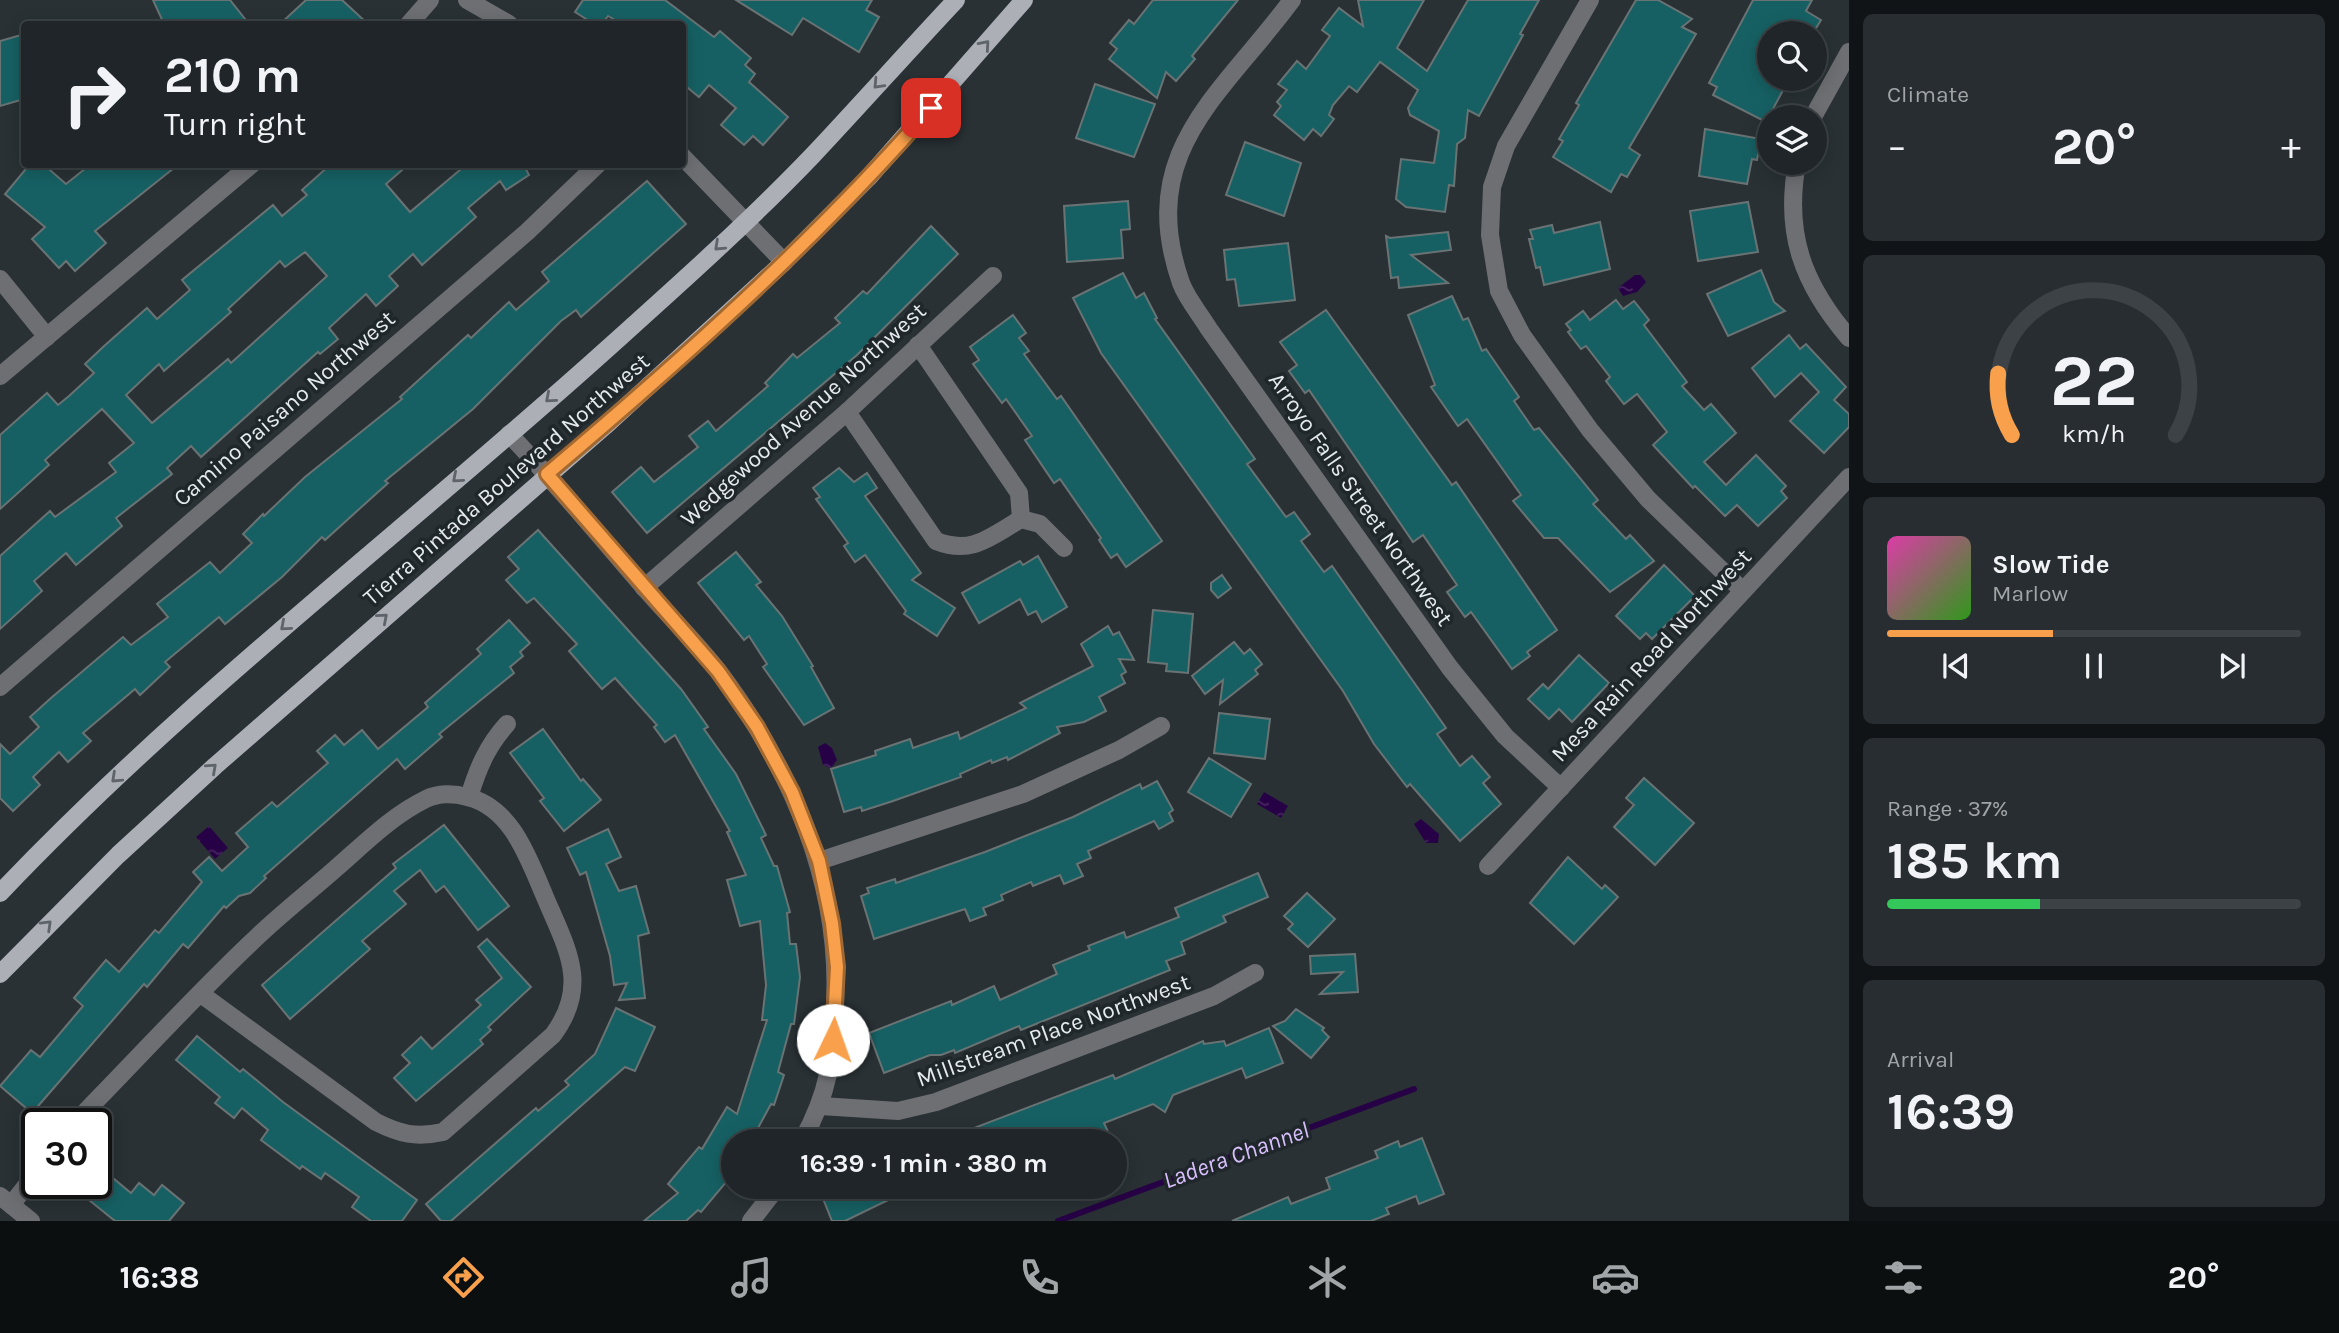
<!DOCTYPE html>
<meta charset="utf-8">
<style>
body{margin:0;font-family:Karla,sans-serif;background:#272d30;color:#f1f3f6;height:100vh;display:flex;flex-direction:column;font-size:26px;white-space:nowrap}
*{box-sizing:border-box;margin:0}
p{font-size:23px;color:#a1a5a8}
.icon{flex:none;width:38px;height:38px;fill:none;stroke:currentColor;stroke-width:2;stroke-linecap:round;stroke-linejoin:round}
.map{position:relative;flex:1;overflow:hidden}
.panel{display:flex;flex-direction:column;gap:14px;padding:14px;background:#111416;width:490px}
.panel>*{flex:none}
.top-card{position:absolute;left:21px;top:21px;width:665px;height:147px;border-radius:7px;box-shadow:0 4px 18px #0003,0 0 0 2px #3c4245;background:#1f2528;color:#f1f3f6;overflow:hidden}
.buttons{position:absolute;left:1757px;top:21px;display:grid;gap:14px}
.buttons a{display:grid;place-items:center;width:70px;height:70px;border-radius:50%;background:#1f2528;box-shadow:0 4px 18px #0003,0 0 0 2px #3c4245;font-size:35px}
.speed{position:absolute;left:21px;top:1108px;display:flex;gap:14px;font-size:35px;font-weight:700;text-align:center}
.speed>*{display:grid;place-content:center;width:91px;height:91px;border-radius:50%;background:#1f2528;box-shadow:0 4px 18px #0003,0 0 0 2px #3c4245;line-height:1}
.speed .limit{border:4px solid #111;border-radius:10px;background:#fff;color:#111}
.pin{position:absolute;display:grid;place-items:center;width:60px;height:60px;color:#fff;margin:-30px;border-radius:14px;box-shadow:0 4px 10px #0006}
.me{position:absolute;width:77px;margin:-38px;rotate:3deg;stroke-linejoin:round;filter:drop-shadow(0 0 5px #0008)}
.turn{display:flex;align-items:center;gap:24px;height:147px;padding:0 28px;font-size:32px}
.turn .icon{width:91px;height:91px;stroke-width:2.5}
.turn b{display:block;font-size:49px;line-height:60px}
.big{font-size:52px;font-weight:700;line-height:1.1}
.panel .tile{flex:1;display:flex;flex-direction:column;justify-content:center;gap:10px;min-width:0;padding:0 24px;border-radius:10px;background:#272d30}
.panel .dial{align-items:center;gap:0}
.dial svg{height:182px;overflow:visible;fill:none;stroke:#3c4245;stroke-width:7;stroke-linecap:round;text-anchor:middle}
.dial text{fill:#f1f3f6;stroke:none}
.song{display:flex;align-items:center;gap:21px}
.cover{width:84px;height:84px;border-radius:10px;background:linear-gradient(135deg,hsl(320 70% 55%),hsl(110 70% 35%))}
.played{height:7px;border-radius:4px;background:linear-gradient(90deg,#f8a04b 40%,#3c4245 40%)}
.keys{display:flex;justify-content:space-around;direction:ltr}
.heat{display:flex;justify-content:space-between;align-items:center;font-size:38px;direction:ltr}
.charge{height:10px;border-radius:5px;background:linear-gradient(90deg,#34c759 37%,#3c4245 0)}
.trip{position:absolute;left:721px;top:1129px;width:406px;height:70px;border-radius:35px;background:#1f2528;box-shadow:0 4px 18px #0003,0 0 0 2px #3c4245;font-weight:700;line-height:70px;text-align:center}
.menu{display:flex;height:112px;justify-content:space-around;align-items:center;background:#0c0f10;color:#a1a5a8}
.menu .icon{width:49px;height:49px}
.menu .current{color:#f8a04b}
.menu b{font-size:32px;color:#f1f3f6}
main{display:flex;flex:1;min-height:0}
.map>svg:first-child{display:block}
.water{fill:url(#water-ripples)}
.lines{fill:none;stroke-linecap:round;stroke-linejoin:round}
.stream{stroke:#270145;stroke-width:6}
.building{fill:#166063;stroke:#697374;stroke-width:2;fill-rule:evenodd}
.minor{stroke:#6e6f73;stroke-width:18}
.major{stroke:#acafb6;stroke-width:18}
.oneway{stroke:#5f646a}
.route-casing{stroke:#a16831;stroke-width:18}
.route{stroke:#f8a04b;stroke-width:12}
.labels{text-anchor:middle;stroke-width:7;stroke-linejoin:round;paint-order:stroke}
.street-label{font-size:23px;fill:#e5eaed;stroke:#20272b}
.water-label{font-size:24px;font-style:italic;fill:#d8c0fd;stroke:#20272b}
</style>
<main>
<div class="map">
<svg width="1849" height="1221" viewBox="0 0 1849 1221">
<defs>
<pattern id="water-ripples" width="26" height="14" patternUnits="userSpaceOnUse" patternTransform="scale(1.75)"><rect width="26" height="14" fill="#270145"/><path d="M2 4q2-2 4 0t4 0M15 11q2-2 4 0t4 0" fill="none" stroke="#462660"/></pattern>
</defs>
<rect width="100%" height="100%" fill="#293135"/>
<g class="water">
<path d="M1635,275H1641L1646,282L1637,292L1623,296L1618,288Z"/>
<path d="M825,743L832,748L837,760L831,768L823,765L818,747Z"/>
<path d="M1264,792L1288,806L1281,818L1257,804Z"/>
<path d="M1421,819L1439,834L1438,843H1426L1414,824Z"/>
<path d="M209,826L228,848L215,859L196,837Z"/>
</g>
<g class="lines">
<path class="stream" d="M1058,1221L1414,1089"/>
</g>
<g class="building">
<path d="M153,0H230L249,24H164Z"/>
<path d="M306,0H342L368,24H280Z"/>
<path d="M583,0H665L714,37L720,31L751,58L745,65L755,74L749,82L788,117L763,145L753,136L744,145L721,125L736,108L709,85L699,97L682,83V24H622L608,16L602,24H594L575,12Z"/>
<path d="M736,0H872L866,10L879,17L859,52L803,18L792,35Z"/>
<path d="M1153,0H1238L1192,56L1195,59L1176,81L1166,72L1157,98L1109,59L1117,49L1110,43L1129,20L1134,24Z"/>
<path d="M1358,0H1424L1397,48L1427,71L1468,0H1539L1520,34L1523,35L1479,116L1468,110L1465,138L1457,144L1454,186L1449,185L1445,212L1406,207L1396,199L1401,159L1434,163L1439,131L1410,115L1408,108L1418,90L1380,62L1357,92L1349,86L1333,105L1329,115L1334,119L1321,136L1313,129L1304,140L1274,115L1281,106L1277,102L1287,90L1278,84L1297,61L1306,69L1330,36L1322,30L1339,8L1363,26Z"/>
<path d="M1636,0H1658L1692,19L1682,27L1696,34L1629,148L1640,155L1627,177L1621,174L1611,192L1553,157L1563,141L1559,139L1579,105L1576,103Z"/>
<path d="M1753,0H1812L1806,11L1821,20L1813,33H1769V79H1789L1766,122L1713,95L1717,87L1709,83Z"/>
<path d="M21,35L24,51V99L0,106V41Z"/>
<path d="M1095,84L1155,104L1134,157L1076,138Z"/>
<path d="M1705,129L1761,139L1757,160L1752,159L1747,184L1699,176Z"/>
<path d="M1245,142L1301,163L1284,216L1226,195Z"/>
<path d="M30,164H43L66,184L91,164H179L95,231L106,243L75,271L66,261L59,268L32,239L45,227L5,194Z"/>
<path d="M331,164H409L386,184L410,212L467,164H523L529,175L506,190L500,181L468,208L476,217L422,265L413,254L389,276L398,286L376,306L366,294L329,328L338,339L320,354L318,352L201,457L191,446L167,468L172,474L116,518L122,526L76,565L66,553L34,581L42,591L0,629V556L50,511L55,517L116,472L109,463L134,443L102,409L45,460L49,465L0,509V435L47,393L58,405L69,396L94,373L85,364L103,347L147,308L157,319L190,290L182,280L273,205L282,216L307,195L302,190ZM305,252L327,276L231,363L228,359L152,423L126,395L159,364L164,371L231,312L228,309L280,261L285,267Z"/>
<path d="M647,181L686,224L581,317L576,310L561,321L473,409L385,481L388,483L325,540L322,537L282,577L225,624L219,617L165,662L170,667L140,695L135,689L83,733L91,741L68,762L59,752L33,777L40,785L13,811L0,798V744L10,754L39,727L30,717L51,698L123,637L131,645L168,617L157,604L210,562L220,573L252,543L243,534L263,514L264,516L305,477L402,399L400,397L445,356L468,335L471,338L509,302L516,310L549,281L542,272Z"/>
<path d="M1128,201L1130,229L1121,230L1123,258L1067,262L1064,206Z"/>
<path d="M1748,202L1758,252L1698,261L1690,211Z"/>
<path d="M1600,222L1610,269L1544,285L1540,267L1536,268L1529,239H1533L1530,230L1552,225L1554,233Z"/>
<path d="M931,226L958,254L857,355L647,533L612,492L641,467L654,482L698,447L689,436L708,421L716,431L768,386L765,383L793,354L797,358L840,323L835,318L863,291L867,294Z"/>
<path d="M1448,232L1451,250L1411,255L1448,283L1399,288L1398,277L1391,278L1386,236L1390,238Z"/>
<path d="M1288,243L1295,300L1239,306L1235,279L1227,280L1224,250Z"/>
<path d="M1761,270L1774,302L1785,311L1728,336L1707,294Z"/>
<path d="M1123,273L1136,298L1144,293L1157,318L1155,319L1255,459L1247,464L1286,517L1294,512L1310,534L1301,541L1324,572L1332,566L1446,728L1437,734L1460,766L1472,756L1490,777L1483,783L1501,804L1460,841L1410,784L1407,787L1374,744L1343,691L1101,353L1073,298Z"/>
<path d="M1452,296L1463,320L1468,318L1482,351L1486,349L1519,397L1514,401L1534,430L1539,428L1598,500L1593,504L1626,539L1630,535L1654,561L1610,592L1558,538H1544L1513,501L1521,495L1467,419L1458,426L1431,387L1435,385L1408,315Z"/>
<path d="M1616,300L1623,309L1634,301L1649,320L1644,325L1687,382L1682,386L1704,410L1711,404L1736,433L1704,462L1726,485L1756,455L1786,486L1781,491L1787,498L1758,526L1737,505L1725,516L1695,486L1693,488L1653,445L1667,432L1637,394L1624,404L1606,381L1610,377L1586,346L1581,349L1568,332L1571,330L1566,324L1583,311L1590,320Z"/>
<path d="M1326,310L1452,485L1456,482L1557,630L1527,652L1530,656L1512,669L1471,612L1465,617L1447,592L1457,585L1423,535L1413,542L1309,390L1305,393L1289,371L1297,365L1280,342Z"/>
<path d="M1013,315L1026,333L1019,338L1029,351L1024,354L1057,399L1061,396L1162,541L1126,567L1117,554L1111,558L1099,540L1101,538L1060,479L1054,483L1025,440L1032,436L1006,399L1002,403L973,364L979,360L970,347Z"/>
<path d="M1789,335L1800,349L1806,344L1846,387L1834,400L1849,414V427L1824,453L1790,421L1819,392L1801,373L1775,397L1752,368Z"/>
<path d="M839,468L854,482L867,473L877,488L865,496L921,573L912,580L955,608L937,636L904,614L906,611L865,555L855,562L844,546L848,543L816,499L820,497L813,488Z"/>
<path d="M538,530L681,689L708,727L704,729L736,774L766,835L761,838L774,866H777L790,912L787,913L790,944H796L800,977L794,1024H791L778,1072L784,1075L774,1105L771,1104L751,1141H733V1174L701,1212L698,1210L686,1221H644L678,1193L668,1184L699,1147L702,1149L727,1107L737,1114L767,1020H762L766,985L760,921L740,926L727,880L746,875L727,832L730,831L675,735L665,742L654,727L657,725L615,678L602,689L569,651L577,644L534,598L527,603L506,580L519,569L508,557Z"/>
<path d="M736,552L761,582L756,585L782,616L813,666L811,667L834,708L804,725L763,667L767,664L749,636L744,640L698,583Z"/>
<path d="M1038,556L1067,607L1042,622L1036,611L1028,615L1020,599L979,623L962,593L1020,561L1023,565Z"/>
<path d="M1664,565L1695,596L1652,639L1646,633L1640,639L1616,616Z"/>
<path d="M1222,575L1231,588L1218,598L1211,590V583Z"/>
<path d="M1153,610L1193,614L1188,673L1166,671L1167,664L1148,662Z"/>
<path d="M509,620L530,643L520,652L523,656L510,667L514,673L439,734L442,737L405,769L397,759L264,876L266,878L250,893L239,896L226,908L224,906L188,948L183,944L147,987L144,984L32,1113L0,1086L31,1050L40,1057L83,1006L74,998L106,960L119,972L155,930L159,933L202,882L193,872L209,857L222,871L248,847L236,833L272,802L277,807L328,763L317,751L335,735L344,745L362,730L378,749L428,707L425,703L481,654L477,649Z"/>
<path d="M1108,626L1113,635L1119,632L1134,660L1119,659L1126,672L1121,675L1125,683L1099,697L1106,711L1084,722L1057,727L1060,733L1008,760L1007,757L992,763L991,760L960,774L961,777L893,801L862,811L861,807L844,812L831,769L876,755L875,751L910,739L913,748L958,732L960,739L1026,708L1020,703L1093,666L1081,644Z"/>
<path d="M1234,642L1244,654L1250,649L1262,664L1255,670L1258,674L1220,704L1223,680L1205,694L1192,676Z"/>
<path d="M1579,655L1609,683L1572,722L1559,709L1549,719L1528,699L1543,684L1548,689Z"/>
<path d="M1219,713L1270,719L1265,759L1214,753Z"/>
<path d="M543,729L581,781L583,779L601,800L564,831L540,801L544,798L510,753Z"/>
<path d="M1209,758L1251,784L1231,817L1188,792Z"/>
<path d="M1644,778L1694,823L1655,865L1614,827L1634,805L1626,798Z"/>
<path d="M1157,781L1173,810L1169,813L1173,821L1159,829L1154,821L1088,851L1091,858L1077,864L1083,876L1064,884L1060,875L1033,886L1031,882L1001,895L1003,900L983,908L986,915L970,921L965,909L874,939L861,896L869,893L867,888L895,879L896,883L985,852L1073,817L1140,784L1142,789Z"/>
<path d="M444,825L509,906L478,930L444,886L436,892L420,870L394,891L406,904L362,941L370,949L290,1019L262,985L396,868L393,864Z"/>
<path d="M608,829L621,857L606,864L619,891L636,886L649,933L638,936L645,998L619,1000L627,983L614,985L610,956L586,872L580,875L567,848Z"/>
<path d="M1568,857L1602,889L1605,885L1618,897L1574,944L1530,903Z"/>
<path d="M1258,873L1268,897L1223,916L1226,922L1181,942L1185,954L1166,961L1170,970L1021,1030L1019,1026L955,1053L954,1050L941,1055H930L884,1073L869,1033L951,1001L952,1005L994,986L1000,1000L1057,974L1053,965L1090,950L1088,946L1124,932L1126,938L1179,917L1175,908Z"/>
<path d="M1307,893L1335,919L1308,947L1288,929L1293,924L1284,916Z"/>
<path d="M487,939L531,987L488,1027L491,1030L480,1040L483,1044L416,1101L394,1078L410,1063L402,1055L421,1037L432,1049L481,1005L476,1000L502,978L478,947Z"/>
<path d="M1355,954L1358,992L1320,994L1343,972L1311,974L1310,956Z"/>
<path d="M616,1008L655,1027L635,1071L625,1067L451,1221H441L426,1204L536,1108L538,1111L569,1085L565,1081L595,1054Z"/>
<path d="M1296,1009L1324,1028L1322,1030L1329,1037L1311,1058L1273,1026L1285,1021Z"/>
<path d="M1269,1028L1283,1063L1246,1078L1242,1068L1173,1095L1165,1112L1153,1104L1104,1123L1109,1134L1092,1141H1071L1068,1133L1048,1141H940L1113,1075L1115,1079L1203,1041L1204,1044L1224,1041L1226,1046Z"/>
<path d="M197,1036L240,1072L243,1069L283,1102L417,1200L402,1221H371L352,1207L359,1197L325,1173L321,1179L302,1166L300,1169L261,1140L268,1130L242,1108L234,1118L215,1103L220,1097L176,1060Z"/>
<path d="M1422,1138L1444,1194L1419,1204L1416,1196L1386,1208L1389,1214L1371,1221H1232L1288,1197L1291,1204L1330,1189L1326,1178L1378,1158L1375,1151L1398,1141L1400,1147Z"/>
<path d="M96,1164L131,1193L139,1183L154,1195L162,1185L184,1203L169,1221H115L68,1183H96Z"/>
<path d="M832,1186H917L845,1221H832L820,1191Z"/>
</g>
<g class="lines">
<g class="minor">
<path d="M467,0L509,24"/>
<path d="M1292,0C1222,95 1135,151 1181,283C1187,299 1200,314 1209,329L1450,668L1505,736L1561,788"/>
<path d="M1590,0L1506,146L1492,187L1490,235L1499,291L1522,335L1590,430L1648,499L1743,591"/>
<path d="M409,24L430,0"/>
<path d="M1813,117L1849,52"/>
<path d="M682,156L784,262"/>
<path d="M1797,163C1784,234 1803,284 1849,338"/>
<path d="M0,279L47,337"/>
<path d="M918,345L1019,493L1021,519"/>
<path d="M0,376L252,164"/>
<path d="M847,412L936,541C972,555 990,537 1021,519L1040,524L1064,548"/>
<path d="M509,434C555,482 598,534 642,585C667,614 695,641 719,672C791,768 841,883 835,1004C832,1061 830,1090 802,1141"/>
<path d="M644,588L847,412L993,276"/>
<path d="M0,687L527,232L598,164"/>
<path d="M469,797C478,768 487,746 507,724"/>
<path d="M819,861L1023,794L1119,750L1161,726"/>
<path d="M1488,866L1849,477"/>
<path d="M821,1106L898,1111L936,1102L1214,996L1255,973"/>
<path d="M76,1124L87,1110C144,1052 199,991 258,936C282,913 309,892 334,870C363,845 391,816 426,799C438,793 454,793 467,797C512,807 529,860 545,897C567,949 590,985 553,1035L443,1132C416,1138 400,1134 376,1122L201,994"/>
<path d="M0,1196L31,1221"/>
<path d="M11,1205L37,1172"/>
<path d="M751,1221L778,1186"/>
</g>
<g class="major">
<path d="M0,893C187,696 405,531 607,349C677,286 748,223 813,155C861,104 908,51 956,0"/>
<path d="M0,974L118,855L215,766L605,426L784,262L868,178L1024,0"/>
</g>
</g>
<defs><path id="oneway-chevron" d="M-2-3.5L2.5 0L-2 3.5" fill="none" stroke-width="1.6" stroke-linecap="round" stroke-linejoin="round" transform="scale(1.75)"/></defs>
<g class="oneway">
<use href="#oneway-chevron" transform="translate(985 45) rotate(-49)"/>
<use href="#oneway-chevron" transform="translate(878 84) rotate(133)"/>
<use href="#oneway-chevron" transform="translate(719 246) rotate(137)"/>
<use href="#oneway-chevron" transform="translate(550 398) rotate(139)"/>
<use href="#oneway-chevron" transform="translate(457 478) rotate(139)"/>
<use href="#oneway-chevron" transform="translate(383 618) rotate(-41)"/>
<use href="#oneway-chevron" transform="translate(285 626) rotate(139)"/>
<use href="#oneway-chevron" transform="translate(212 768) rotate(-42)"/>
<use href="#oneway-chevron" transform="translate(116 778) rotate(137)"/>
<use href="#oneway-chevron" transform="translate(47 925) rotate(-44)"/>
</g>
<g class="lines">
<defs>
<path id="route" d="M833,1040L837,967L832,923L819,861L792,792L757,727L718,671L547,474C682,360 815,241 931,108"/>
</defs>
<use href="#route" class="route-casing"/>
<use href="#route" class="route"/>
</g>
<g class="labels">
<g class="street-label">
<text transform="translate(284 408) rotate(-41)" y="8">Camino Paisano Northwest</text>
<text transform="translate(803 414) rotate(-42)" y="8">Wedgewood Avenue Northwest</text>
<text transform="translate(506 479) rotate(-41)" y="8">Tierra Pintada Boulevard Northwest</text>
<text transform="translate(1361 499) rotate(55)" y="8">Arroyo Falls Street Northwest</text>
<text transform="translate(1651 655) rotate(-47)" y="8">Mesa Rain Road Northwest</text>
<text transform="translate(1053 1030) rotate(-20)" y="8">Millstream Place Northwest</text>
</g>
<g class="water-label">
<text transform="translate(1236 1155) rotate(-20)" y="8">Ladera Channel</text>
</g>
</g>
</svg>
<div class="buttons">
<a><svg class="icon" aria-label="search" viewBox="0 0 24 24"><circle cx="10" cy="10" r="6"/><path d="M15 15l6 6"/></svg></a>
<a><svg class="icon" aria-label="layers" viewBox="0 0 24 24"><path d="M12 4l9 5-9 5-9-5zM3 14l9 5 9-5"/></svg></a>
</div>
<div class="speed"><div class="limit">30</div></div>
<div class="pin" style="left:931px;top:108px;background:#d93025"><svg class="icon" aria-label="arrive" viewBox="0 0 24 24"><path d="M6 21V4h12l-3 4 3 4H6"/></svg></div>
<svg class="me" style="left:833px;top:1040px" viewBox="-20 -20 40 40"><circle r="19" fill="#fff"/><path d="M0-13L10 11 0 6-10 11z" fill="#f8a04b"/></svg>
<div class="trip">16:39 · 1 min · 380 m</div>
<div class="top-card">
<div class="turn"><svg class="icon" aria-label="right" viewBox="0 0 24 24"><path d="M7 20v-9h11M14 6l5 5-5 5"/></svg><div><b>210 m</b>Turn right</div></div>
</div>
</div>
<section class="panel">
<div class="tile"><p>Climate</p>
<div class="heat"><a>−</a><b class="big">20°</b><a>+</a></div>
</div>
<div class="tile dial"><svg viewBox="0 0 100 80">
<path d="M14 69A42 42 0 1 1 86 69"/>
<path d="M14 69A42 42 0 0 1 8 42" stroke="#f8a04b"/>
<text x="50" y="56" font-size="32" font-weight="700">22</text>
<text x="50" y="72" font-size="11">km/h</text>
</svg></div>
<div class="tile">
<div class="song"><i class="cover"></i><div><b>Slow Tide</b><p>Marlow</p></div></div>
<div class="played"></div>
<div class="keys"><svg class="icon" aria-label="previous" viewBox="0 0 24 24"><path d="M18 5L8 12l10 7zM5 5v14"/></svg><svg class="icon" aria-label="pause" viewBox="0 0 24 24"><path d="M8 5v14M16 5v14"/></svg><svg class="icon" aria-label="next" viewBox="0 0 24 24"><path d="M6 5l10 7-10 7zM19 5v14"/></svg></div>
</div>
<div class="tile"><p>Range · 37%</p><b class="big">185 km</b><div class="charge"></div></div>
<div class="tile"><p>Arrival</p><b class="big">16:39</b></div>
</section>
</main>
<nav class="menu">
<b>16:38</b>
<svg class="icon current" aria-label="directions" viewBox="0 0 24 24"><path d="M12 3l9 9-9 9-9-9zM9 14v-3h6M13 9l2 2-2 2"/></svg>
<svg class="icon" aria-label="music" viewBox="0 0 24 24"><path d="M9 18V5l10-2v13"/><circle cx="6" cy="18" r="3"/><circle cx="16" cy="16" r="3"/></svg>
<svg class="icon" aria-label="phone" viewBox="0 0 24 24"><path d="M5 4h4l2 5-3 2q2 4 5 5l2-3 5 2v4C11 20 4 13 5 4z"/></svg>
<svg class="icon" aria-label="climate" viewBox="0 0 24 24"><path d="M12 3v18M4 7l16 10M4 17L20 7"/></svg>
<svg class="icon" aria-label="car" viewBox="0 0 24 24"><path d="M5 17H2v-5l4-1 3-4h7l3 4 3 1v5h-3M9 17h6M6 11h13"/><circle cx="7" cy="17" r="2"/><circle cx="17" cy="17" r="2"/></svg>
<svg class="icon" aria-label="filters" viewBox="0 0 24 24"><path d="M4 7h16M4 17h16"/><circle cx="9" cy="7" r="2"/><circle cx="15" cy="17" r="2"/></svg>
<b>20°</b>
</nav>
